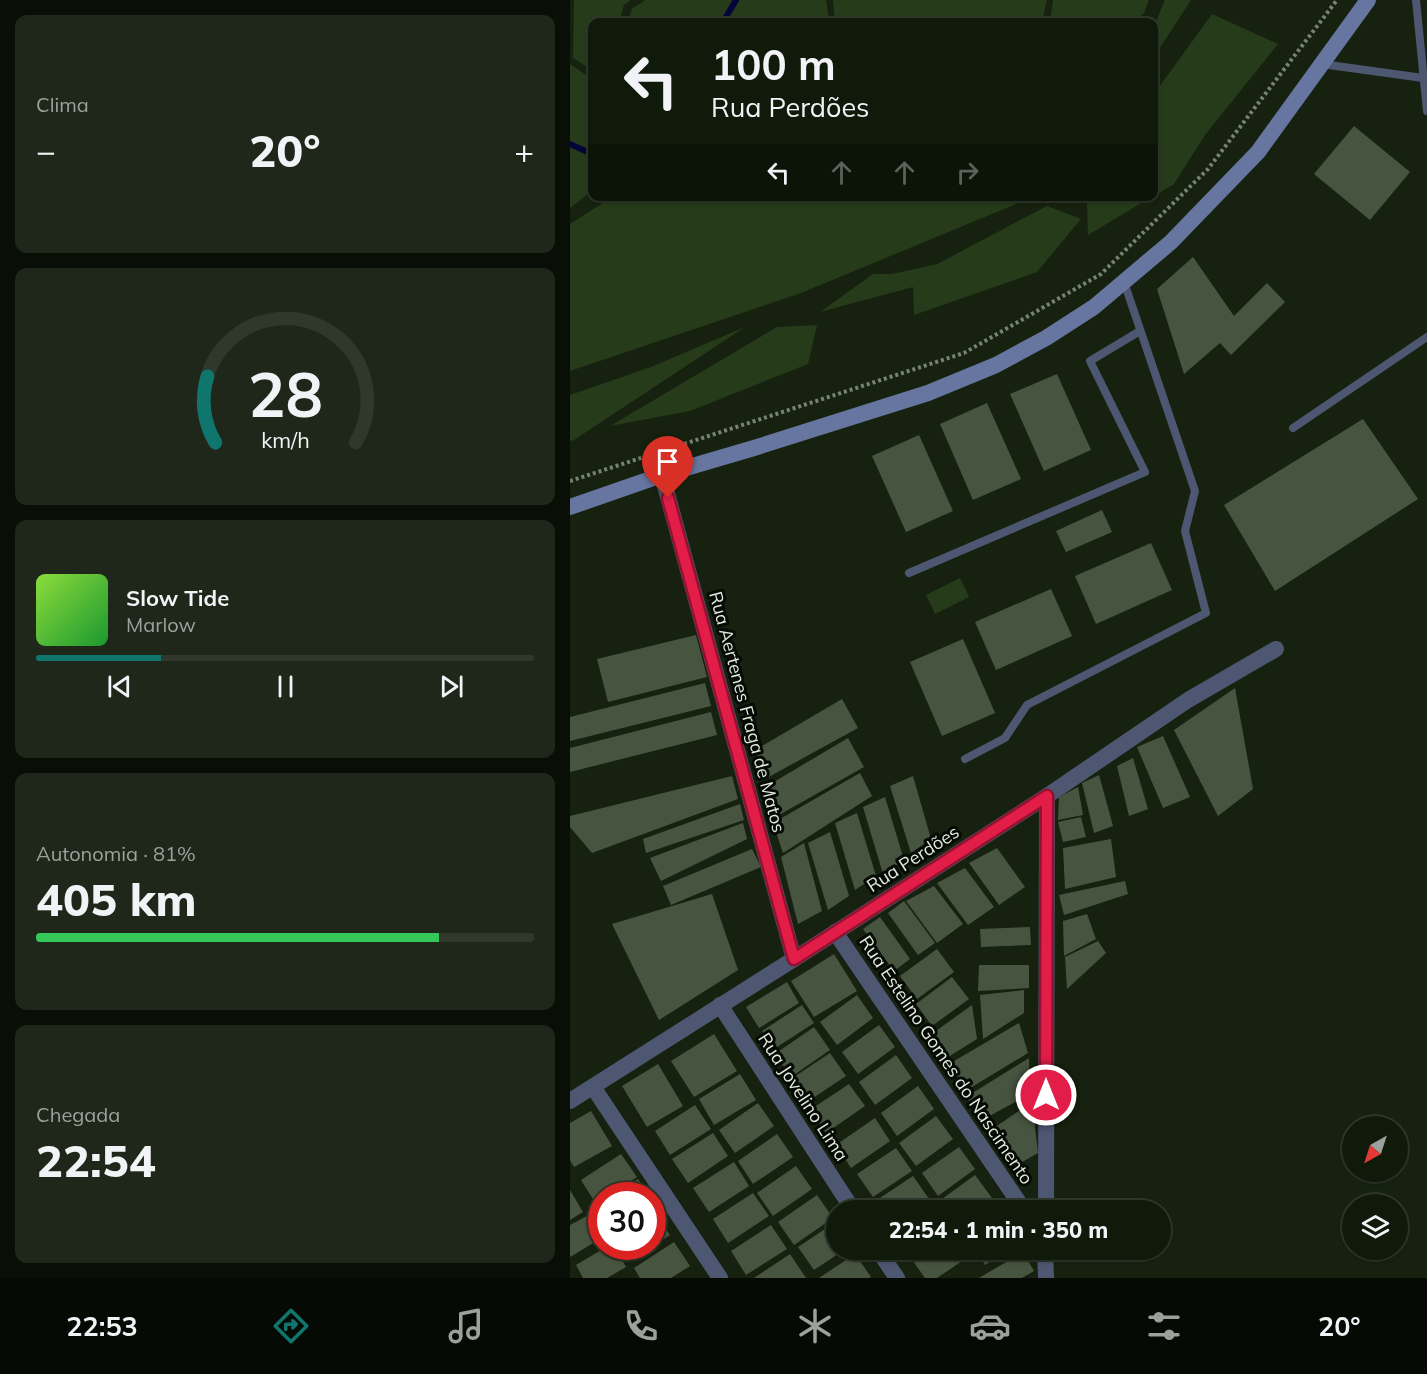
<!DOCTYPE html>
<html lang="pt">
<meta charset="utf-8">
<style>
body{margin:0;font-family:Mulish,sans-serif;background:#1e2719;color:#f1f3f6;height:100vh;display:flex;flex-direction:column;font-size:22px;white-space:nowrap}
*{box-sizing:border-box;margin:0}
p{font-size:20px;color:#9ca19d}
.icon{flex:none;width:33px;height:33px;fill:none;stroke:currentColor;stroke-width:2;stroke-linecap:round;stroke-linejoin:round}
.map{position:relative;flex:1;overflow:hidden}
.details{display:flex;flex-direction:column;gap:15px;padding:15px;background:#090e06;width:570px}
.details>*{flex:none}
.hud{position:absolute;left:18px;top:18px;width:570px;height:183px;border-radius:12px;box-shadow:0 2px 4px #0004,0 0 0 2px #30382c;background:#101a0b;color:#f1f3f6;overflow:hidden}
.needle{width:39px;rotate:219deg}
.buttons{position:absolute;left:772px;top:1116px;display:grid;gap:12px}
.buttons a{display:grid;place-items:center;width:66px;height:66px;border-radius:50%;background:#101a0b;box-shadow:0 2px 4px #0004,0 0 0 2px #30382c;font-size:30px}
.speed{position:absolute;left:18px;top:1182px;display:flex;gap:12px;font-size:30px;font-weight:700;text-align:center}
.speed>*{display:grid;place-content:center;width:78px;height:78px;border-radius:50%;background:#101a0b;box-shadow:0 2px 4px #0004,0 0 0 2px #30382c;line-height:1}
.speed .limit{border:9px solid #d22;background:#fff;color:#111}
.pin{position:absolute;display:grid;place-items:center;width:51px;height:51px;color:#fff;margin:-62px -26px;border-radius:50% 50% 50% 0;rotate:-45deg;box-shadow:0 0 6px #0007}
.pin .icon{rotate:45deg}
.me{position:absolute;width:66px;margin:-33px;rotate:0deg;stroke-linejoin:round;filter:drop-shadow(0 0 4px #0008)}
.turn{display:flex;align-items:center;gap:21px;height:126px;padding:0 24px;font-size:27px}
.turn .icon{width:78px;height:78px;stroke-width:2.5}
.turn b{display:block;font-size:42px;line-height:51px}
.lanes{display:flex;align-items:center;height:57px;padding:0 24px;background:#0003;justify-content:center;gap:30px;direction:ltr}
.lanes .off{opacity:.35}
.big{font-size:45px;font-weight:800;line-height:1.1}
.details .tile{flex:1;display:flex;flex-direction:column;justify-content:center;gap:9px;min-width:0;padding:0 21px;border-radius:12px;background:#1e2719}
.details .dial{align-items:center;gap:0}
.dial svg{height:156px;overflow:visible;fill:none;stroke:#30382c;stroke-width:7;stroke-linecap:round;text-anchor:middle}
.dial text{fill:#f1f3f6;stroke:none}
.song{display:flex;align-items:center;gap:18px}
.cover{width:72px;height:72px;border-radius:9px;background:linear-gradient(135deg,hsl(90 70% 55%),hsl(130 70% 35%))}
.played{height:6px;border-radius:3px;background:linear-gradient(90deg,#0f766e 25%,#30382c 25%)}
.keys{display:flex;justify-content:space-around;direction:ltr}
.heat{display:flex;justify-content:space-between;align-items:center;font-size:33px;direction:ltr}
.charge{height:9px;border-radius:4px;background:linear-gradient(90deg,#34c759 81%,#30382c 0)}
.trip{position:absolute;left:256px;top:1200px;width:345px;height:60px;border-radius:30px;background:#101a0b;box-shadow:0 2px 4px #0004,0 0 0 2px #30382c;font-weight:800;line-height:60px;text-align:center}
.menu{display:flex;height:96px;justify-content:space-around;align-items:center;background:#060a04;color:#9ca19d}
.menu .icon{width:42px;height:42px}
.menu .on{color:#0f766e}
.menu b{font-size:27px;color:#f1f3f6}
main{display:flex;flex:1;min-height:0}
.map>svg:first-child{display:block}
.green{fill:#263b1a}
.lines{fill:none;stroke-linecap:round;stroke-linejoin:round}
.stream{stroke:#030439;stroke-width:6}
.building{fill:#475540}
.path{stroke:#788372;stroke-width:4;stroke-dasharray:3 3;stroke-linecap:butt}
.service{stroke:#4d5771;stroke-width:8}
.minor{stroke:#4d5771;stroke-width:16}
.tertiary{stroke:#4d5771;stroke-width:16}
.secondary{stroke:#6776a0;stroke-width:16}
.route-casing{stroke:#92132f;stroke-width:15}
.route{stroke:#e11d48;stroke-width:10}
.labels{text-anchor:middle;stroke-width:6;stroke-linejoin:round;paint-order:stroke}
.street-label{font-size:18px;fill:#e2ebdd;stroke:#050a04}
</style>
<main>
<section class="details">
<div class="tile"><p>Clima</p>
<div class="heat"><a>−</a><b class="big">20°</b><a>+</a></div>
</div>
<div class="tile dial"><svg viewBox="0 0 100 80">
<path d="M14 69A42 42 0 1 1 86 69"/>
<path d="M14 69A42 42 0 0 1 10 35" stroke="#0f766e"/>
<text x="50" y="56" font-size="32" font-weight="700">28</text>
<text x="50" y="72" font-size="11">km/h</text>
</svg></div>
<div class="tile">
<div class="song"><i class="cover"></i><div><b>Slow Tide</b><p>Marlow</p></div></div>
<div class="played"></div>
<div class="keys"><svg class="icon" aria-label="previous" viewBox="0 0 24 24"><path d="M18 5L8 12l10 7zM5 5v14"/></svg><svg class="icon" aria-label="pause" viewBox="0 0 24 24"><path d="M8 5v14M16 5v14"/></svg><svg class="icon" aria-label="next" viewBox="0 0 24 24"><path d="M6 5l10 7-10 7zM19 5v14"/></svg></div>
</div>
<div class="tile"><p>Autonomia · 81%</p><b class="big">405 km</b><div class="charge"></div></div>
<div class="tile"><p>Chegada</p><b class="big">22:54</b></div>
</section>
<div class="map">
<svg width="857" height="1278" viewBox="0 0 857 1278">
<rect width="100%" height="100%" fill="#16220f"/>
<g class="green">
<path d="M4,0H61L54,5L49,22H22V70L3,58Z"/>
<path d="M75,0H256L259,22H58L62,9Z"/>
<path d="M263,0H477L472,22H265Z"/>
<path d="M483,0H579L574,13L566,22H480Z"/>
<path d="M595,0H621L584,57V26Z"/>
<path d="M642,14L708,44L635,135L604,184L584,196V94Z"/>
<path d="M0,64L22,79V191L0,208Z"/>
<path d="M583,196L518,235L517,200L519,197Z"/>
<path d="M42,197V196L463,197L231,293L0,371V224Z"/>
<path d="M477,206L511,219L467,272L344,315L343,287L250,312L303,274H322L367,264Z"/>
<path d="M247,325L238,364L120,411L40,426L207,327Z"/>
<path d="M175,327L4,440L0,441V395L81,367Z"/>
<path d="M390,578L399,597L365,614L356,595Z"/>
</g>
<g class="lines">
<g class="stream">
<path d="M153,22L166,0"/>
<path d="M0,144L22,154"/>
</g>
</g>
<g class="building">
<path d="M784,126L840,172L800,220L744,174Z"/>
<path d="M623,257L664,316L697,283L715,302L661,355L650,343L614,374L587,289Z"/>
<path d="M487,374L521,450L474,471L440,394Z"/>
<path d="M417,403L451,479L403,500L370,424Z"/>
<path d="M793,419L848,499L705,591L654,505Z"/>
<path d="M349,435L383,511L336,532L302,456Z"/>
<path d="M532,510L542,532L496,552L486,531Z"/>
<path d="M581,543L602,590L526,624L505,576Z"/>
<path d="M481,589L502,636L426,670L405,622Z"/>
<path d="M126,635L137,677L38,702L27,659Z"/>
<path d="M393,639L425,713L372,736L340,662Z"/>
<path d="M135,683L141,706L0,741V717Z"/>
<path d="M665,688L683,789L648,816L604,730Z"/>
<path d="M272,699L288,728L195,779L185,750Z"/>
<path d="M141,712L147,735L0,772V748Z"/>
<path d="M593,736L620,797L593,808L567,747Z"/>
<path d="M278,738L294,767L202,819L192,789Z"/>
<path d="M563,758L578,809L559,816L547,766Z"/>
<path d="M290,773L302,796L213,853L203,823Z"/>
<path d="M529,775L543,826L524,833L512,783Z"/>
<path d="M162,776L168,799L22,853L0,827V816Z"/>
<path d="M343,776L361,839L341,853L320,786Z"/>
<path d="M508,787L513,815L488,820L489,797Z"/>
<path d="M315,797L334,860L313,874L293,807Z"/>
<path d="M170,804L174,820L76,853L73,839Z"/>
<path d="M287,813L306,876L285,890L265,823Z"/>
<path d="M511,817L516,837L493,842L488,822Z"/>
<path d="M173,823L177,839L91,881L80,858Z"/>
<path d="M260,832L279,896L258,910L238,843Z"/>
<path d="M541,839L546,877L495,889L493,848Z"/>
<path d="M234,843L252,911L228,924L211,857Z"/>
<path d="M427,848L455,887L429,905L399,863Z"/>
<path d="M182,849L191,867L101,905L93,886Z"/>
<path d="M395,868L424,907L398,925L367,883Z"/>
<path d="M555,881L558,894L494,915L489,895Z"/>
<path d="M364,886L393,924L367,943L336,901Z"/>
<path d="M142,894L168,970L89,1020L42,924Z"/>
<path d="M334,901L365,943L348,955L318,913Z"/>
<path d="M517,914L526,939L494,956L493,921Z"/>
<path d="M310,917L340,959L324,971L293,929Z"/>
<path d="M460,927L461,945L411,947L410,929Z"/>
<path d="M528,941L536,953L497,989L495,957Z"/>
<path d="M367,949L384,972L347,999L330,976Z"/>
<path d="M264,954L287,991L244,1017L221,981Z"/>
<path d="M409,965H459V988L408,991Z"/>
<path d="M382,977L399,999L362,1026L346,1004Z"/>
<path d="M217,982L229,1003L189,1028L176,1007Z"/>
<path d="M454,990V1013L413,1039L410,995Z"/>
<path d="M287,995L303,1018L267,1045L250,1022Z"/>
<path d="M232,1005L244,1023L204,1049L192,1031Z"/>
<path d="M402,1005L407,1039L375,1059L359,1036Z"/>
<path d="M449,1023L458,1053L397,1090L379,1064Z"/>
<path d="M309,1025L325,1047L288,1074L272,1052Z"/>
<path d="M244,1027L260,1050L221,1077L205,1054Z"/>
<path d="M144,1034L167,1071L124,1097L101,1061Z"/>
<path d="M260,1053L276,1076L237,1102L221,1079Z"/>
<path d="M326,1055L342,1078L305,1105L289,1082Z"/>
<path d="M459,1058L460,1094L412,1120L396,1097Z"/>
<path d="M88,1064L113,1106L77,1127L52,1086Z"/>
<path d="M170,1074L186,1100L144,1125L129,1099Z"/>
<path d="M279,1084L295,1106L256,1133L240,1110Z"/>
<path d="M348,1086L364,1109L327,1136L311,1113Z"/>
<path d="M462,1102L468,1153L440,1169L421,1130Z"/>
<path d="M188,1103L204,1126L165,1153L149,1130Z"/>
<path d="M125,1105L141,1129L100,1155L85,1131Z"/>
<path d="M21,1111L42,1146L4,1167L0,1160V1123Z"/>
<path d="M366,1116L383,1139L346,1166L329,1143Z"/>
<path d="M305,1118L320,1141L281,1168L266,1145Z"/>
<path d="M143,1133L158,1156L118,1183L102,1159Z"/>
<path d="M207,1134L223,1157L183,1184L168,1161Z"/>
<path d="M389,1147L405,1169L368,1196L352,1173Z"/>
<path d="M326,1148L342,1171L303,1197L287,1174Z"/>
<path d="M51,1154L67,1177L39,1196H32V1200L26,1204L11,1180Z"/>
<path d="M164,1162L179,1186L139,1212L123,1188Z"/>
<path d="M226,1166L242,1189L203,1216L187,1193Z"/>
<path d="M405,1175L422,1198L404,1210H375L368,1202Z"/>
<path d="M343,1176L359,1199L342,1210H310L304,1202Z"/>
<path d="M68,1179L79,1196H42Z"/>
<path d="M0,1190L13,1212L0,1220Z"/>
<path d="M183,1193L199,1216L158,1243L143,1219Z"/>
<path d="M247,1195L263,1218L224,1245L208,1222Z"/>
<path d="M424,1200L432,1210H409Z"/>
<path d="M84,1212L100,1235L59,1262L49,1246H82V1213Z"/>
<path d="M17,1216L30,1239L0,1257V1225Z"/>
<path d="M267,1221V1250H274L244,1270L228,1247Z"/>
<path d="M201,1225L217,1249L176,1275L161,1251Z"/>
<path d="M104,1242L120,1266L101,1278H70L64,1268Z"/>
<path d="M38,1246H44L56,1267L37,1278H13L6,1265Z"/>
<path d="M334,1250H347L338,1256Z"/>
<path d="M359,1250H393L398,1257L367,1278H355L343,1261Z"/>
<path d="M411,1250H437L415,1265L407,1252Z"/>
<path d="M453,1252L464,1271L452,1278H409Z"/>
<path d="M220,1254L236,1278H184Z"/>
<path d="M285,1254L301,1277L299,1278H249Z"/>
</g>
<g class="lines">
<path class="path" d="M0,481L394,353L531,274L638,169L767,0"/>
<g class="service">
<path d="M846,0L857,111"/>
<path d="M752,64L853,78"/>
<path d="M723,428L857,337"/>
<path d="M339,573L575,472L520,361L570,331"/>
<path d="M395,759L435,738L457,705L636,613L615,531L625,491L554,282"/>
</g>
<g class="minor">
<path d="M265,932L454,1210"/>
<path d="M224,959L477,796L618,700L706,649"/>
<path d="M150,1005L283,1210"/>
<path d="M23,1087L150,1278"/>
<path d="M476,1210L477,796"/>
<path d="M308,1250L327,1278"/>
<path d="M475,1250L476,1278"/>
</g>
<path class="tertiary" d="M0,1101L224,959L92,475"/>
<path class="secondary" d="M0,507L92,475L184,448L358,393L426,365L476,338L524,307L601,242L688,152L798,0"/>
</g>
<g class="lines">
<defs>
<path id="route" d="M98,498L224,959L477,796L476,1095"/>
</defs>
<use href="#route" class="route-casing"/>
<use href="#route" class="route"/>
</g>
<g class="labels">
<g class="street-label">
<text transform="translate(177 712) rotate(75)" y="6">Rua Aertenes Fraga de Matos</text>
<text transform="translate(343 859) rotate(-33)" y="6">Rua Perdões</text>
<text transform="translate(376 1060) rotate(56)" y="6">Rua Estelino Gomes do Nascimento</text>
<text transform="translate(233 1097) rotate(57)" y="6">Rua Jovelino Lima</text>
</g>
</g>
</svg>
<div class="buttons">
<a><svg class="needle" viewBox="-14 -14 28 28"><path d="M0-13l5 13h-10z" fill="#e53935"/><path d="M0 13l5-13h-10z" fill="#9ca19d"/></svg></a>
<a><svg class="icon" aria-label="layers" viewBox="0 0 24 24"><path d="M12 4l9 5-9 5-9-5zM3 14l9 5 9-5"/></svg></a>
</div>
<div class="speed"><div class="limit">30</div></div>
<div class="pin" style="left:98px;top:498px;background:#d93025"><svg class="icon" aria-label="arrive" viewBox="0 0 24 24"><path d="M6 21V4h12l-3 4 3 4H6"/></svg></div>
<svg class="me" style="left:476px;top:1095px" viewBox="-20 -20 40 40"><circle r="17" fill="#e11d48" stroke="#fff" stroke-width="3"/><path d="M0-11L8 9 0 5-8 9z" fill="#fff"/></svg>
<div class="trip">22:54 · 1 min · 350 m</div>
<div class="hud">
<div class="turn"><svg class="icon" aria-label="left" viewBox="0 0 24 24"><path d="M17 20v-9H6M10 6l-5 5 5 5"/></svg><div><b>100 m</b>Rua Perdões</div></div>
<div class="lanes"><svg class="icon" aria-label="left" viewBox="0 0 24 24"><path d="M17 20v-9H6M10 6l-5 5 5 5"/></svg><svg class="icon off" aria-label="ahead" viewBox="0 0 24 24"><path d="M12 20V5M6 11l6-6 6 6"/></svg><svg class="icon off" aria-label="ahead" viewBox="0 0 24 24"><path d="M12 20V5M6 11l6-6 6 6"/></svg><svg class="icon off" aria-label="right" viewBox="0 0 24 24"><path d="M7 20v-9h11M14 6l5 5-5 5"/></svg></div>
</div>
</div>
</main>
<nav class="menu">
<b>22:53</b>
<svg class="icon on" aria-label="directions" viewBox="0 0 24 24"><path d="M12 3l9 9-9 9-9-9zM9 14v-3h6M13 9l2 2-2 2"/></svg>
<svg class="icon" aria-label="music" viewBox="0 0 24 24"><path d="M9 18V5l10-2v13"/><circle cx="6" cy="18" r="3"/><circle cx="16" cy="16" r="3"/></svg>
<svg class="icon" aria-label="phone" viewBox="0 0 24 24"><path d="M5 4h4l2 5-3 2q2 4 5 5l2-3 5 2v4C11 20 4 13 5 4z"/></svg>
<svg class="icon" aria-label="climate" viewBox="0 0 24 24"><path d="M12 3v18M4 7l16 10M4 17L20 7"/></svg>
<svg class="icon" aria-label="car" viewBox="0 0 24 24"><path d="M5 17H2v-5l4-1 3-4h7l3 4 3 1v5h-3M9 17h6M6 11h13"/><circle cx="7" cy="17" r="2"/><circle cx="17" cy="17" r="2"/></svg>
<svg class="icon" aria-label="filters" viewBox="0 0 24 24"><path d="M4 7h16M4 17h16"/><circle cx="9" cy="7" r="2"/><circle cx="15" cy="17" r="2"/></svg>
<b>20°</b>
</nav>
